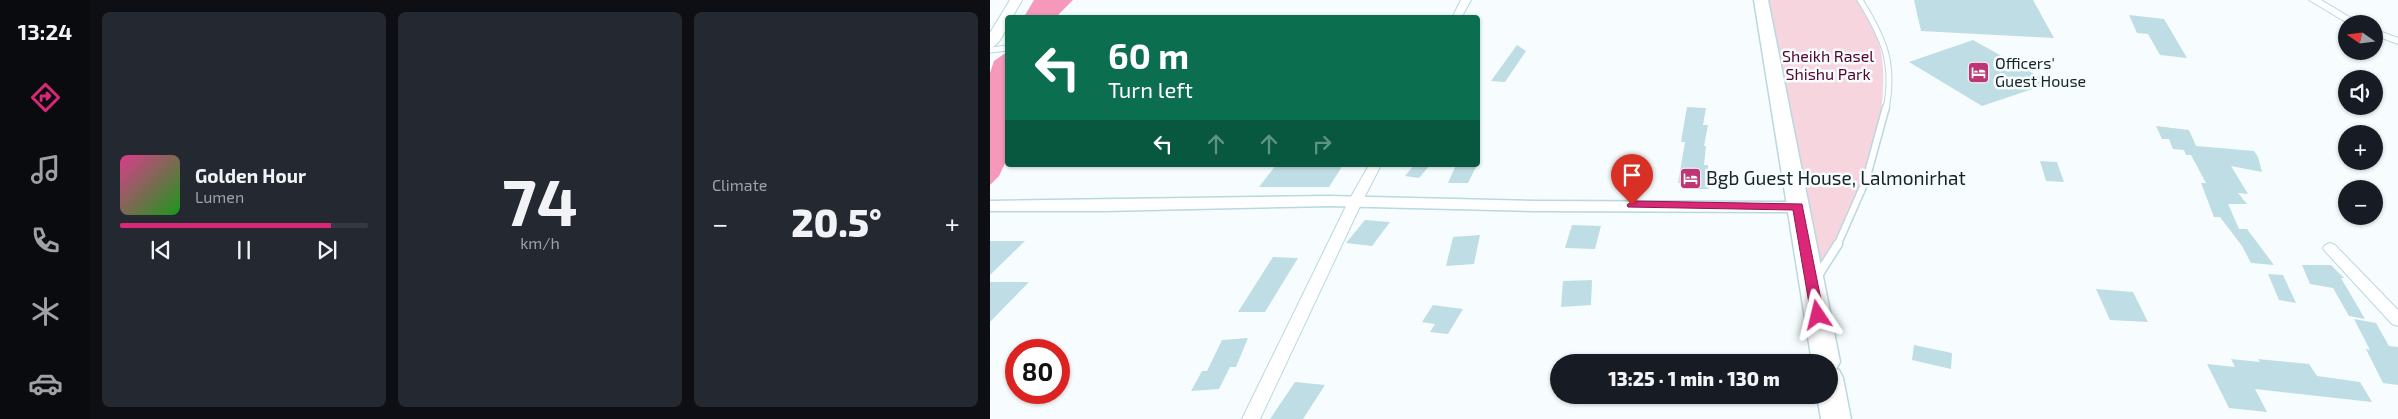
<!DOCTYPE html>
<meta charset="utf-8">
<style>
body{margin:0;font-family:"Exo 2",sans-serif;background:#242831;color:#f1f3f6;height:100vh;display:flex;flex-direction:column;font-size:19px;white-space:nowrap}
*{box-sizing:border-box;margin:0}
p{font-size:16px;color:#9ea1a6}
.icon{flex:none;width:28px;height:28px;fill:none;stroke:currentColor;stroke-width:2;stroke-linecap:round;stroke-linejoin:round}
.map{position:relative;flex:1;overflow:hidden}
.drawer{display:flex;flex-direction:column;gap:12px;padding:12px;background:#0d0f14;width:900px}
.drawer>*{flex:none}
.guide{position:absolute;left:15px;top:15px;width:475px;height:152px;border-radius:5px;box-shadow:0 1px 4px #0004;background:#0b6e4f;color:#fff;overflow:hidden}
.needle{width:32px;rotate:284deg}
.controls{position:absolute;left:1348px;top:15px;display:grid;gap:10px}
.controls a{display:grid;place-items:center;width:45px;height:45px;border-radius:50%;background:#171b24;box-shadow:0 1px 4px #0004;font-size:25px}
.speed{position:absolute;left:15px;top:339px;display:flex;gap:10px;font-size:25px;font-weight:700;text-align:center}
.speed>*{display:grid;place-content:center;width:65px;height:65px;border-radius:50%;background:#171b24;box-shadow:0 1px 4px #0004;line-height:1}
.speed .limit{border:8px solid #d22;background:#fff;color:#111}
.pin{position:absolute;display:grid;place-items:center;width:42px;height:42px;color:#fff;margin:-51px -21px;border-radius:50% 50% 50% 0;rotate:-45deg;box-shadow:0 0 5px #0007}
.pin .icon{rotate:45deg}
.me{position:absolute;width:55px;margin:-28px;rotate:350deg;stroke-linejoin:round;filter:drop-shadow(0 0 4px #0008)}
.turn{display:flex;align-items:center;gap:18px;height:105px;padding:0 20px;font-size:22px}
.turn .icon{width:65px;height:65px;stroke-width:2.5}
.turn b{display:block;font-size:35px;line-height:42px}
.lanes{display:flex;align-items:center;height:48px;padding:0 20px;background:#0003;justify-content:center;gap:25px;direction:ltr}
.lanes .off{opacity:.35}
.big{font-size:38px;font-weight:800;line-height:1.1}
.drawer .tile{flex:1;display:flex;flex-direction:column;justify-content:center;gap:8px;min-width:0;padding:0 18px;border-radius:8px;background:#242831}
.drawer .dial{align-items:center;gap:0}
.dial b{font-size:65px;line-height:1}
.song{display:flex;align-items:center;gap:15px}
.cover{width:60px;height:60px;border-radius:8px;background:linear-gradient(135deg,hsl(330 70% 55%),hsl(120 70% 35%))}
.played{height:5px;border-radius:2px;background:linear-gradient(90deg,#db2777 85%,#363941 85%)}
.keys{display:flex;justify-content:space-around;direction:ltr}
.heat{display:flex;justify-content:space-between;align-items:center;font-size:28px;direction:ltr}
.drawer .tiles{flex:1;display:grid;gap:12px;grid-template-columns:repeat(3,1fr)}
.trip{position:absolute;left:560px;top:354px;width:288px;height:50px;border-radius:25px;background:#171b24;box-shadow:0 1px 4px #0004;font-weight:800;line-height:50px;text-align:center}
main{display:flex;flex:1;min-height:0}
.dock{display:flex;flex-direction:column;width:90px;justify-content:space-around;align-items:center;background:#090b0e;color:#9ea1a6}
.dock .icon{width:35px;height:35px}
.dock .on{color:#db2777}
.dock b{font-size:22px;color:#f1f3f6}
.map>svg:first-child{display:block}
.green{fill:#f6d5df}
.water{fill:#f598b9}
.building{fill:#bedde4}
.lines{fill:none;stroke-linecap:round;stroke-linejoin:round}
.service-far2-casing{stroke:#b9d8df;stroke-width:7}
.service-far1-casing{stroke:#b9d8df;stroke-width:9}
.service-casing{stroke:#b9d8df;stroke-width:11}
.minor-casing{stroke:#b9d8df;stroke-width:2}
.tertiary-casing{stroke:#b9d8df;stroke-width:3}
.secondary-casing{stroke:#b9d8df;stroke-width:2}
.trunk-casing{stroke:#b9d8df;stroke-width:3}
.service-far2{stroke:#fff;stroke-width:5}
.service-far1{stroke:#fff;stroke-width:6}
.service{stroke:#fff;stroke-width:8}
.minor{fill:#fff;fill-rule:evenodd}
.tertiary{fill:#fff;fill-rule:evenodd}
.secondary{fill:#fff;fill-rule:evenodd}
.trunk{fill:#fff;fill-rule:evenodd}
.route{fill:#db2777;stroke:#8e194d}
.labels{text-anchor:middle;stroke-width:5;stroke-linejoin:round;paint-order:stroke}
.far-park-label{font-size:16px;fill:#55022d;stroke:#f7fdfe}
.far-poi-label{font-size:16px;fill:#172326;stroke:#f7fdfe;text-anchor:start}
.poi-label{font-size:19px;fill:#172326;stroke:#f7fdfe;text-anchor:start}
</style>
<main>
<nav class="dock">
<b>13:24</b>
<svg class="icon on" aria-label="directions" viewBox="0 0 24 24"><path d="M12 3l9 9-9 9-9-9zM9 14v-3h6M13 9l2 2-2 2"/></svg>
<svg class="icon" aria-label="music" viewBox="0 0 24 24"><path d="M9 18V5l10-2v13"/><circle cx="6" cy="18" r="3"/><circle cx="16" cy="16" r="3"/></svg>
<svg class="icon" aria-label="phone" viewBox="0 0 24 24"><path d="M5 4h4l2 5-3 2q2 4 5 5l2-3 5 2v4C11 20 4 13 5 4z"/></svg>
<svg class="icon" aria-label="climate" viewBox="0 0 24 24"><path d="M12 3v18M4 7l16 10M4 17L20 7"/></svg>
<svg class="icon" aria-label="car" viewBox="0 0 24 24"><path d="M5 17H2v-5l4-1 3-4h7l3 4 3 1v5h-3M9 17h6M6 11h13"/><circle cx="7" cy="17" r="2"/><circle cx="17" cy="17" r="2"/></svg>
</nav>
<section class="drawer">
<div class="tiles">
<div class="tile">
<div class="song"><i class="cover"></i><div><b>Golden Hour</b><p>Lumen</p></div></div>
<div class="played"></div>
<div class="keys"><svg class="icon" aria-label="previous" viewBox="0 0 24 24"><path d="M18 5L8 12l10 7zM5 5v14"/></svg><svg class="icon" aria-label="pause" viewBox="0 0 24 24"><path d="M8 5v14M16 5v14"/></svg><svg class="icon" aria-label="next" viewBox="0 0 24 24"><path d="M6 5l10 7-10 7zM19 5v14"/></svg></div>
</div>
<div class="tile dial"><b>74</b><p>km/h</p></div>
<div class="tile"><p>Climate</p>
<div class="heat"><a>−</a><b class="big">20.5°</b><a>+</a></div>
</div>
</div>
</section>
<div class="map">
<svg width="1408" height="419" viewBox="0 0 1408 419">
<rect width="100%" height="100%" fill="#f7fdfe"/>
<path class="green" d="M771,0H870C882,21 892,44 893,68C896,117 878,184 855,227C845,246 833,264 822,283Z"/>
<g class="water">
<path d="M44,0H83L66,17H34Z"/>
<path d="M17,52V159L9,176L0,185V73L4,61Z"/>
</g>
<g class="building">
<path d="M924,0H1043L1064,38L931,31Z"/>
<path d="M1139,15L1174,19L1197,58L1170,55L1158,34L1147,33Z"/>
<path d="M983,40L1060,83L992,106L919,62Z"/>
<path d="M527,45L536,51L515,82L501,81Z"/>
<path d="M697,107L716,108L713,125H718L714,146H716L714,165H718L719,189H698V183H688L695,142H691Z"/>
<path d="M1166,126L1199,130L1206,146L1264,151L1268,157L1272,172L1241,166L1258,194L1248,193L1257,204H1238L1249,229H1257L1284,265L1261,263L1252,246L1230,217H1224L1211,183H1216L1201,155H1196L1194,150L1183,149L1179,139H1172Z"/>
<path d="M1050,161L1067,162L1074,182L1056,181Z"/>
<path d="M286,165H353L339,187H269Z"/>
<path d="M424,165H440L429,178L415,176Z"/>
<path d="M466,165H487L478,183H458Z"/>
<path d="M375,220L400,222L382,246L356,243Z"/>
<path d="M582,225L611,226L605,249L575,248Z"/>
<path d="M490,235L484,264L456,266L463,237Z"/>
<path d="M0,241H35L0,275Z"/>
<path d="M283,257L308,258L275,312H248Z"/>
<path d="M1312,265H1341L1354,278H1351L1375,319L1359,316L1343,288L1320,284Z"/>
<path d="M1278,274L1293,275L1306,303L1289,300Z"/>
<path d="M602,280L601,305L571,307L573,281Z"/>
<path d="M0,282H39L0,322Z"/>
<path d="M1106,289L1143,292L1158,322L1120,320Z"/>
<path d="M443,305L473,309L458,334L440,332L445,324L432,322Z"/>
<path d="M1364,319L1386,323L1399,346L1408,347V385L1393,383L1376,349L1380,350Z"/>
<path d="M258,338L246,367H240L229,389L201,391L212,371H217L232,340Z"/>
<path d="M924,345L962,353L961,369L922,360Z"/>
<path d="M1241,359L1270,362L1268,359L1319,364L1327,376L1370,382L1382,402L1265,389L1277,412L1239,408L1217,364L1245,367Z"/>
<path d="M305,382L335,385L313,419H280Z"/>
</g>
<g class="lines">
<defs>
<g id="service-far2">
<path d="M870,0C894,39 905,63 896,109"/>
<path d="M0,50L18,48"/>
</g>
<path id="service-far1" d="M847,246L876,180L896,107"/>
<path id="service" d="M827,277L848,244"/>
<g id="minor">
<path d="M471,0H481L471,18H462Z"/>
<path d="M1319,0H1331L1371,24H1359Z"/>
<path d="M1384,29L1408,38V44L1384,35Z"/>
<path d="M379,165H391L372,202L270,419H252L358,202Z"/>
<path d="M1340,243L1345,245L1408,310V326L1402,324L1335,251L1333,248L1335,245Z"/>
</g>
<path id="tertiary" d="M339,196L544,201L808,202L814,203L816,207L814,211L808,212L544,211L339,206L114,211H0V201Z"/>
<path id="secondary" d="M20,0H32L22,18H18C18,27 10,46 0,48V33Z"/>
<path id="trunk" d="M764,0H778L850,362L846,369L849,370L853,378L861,419H831L827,395H839V362H822Z"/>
</defs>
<use href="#service-far2" class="service-far2-casing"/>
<use href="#service-far1" class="service-far1-casing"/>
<use href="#service" class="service-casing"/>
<use href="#minor" class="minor-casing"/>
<use href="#tertiary" class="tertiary-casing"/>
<use href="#secondary" class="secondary-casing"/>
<use href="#trunk" class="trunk-casing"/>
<use href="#service-far2" class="service-far2"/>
<use href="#service-far1" class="service-far1"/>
<use href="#service" class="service"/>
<use href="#minor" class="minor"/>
<use href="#tertiary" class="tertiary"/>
<use href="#secondary" class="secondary"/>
<use href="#trunk" class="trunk"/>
</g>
<path class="route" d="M642,201L812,204L834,315L832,318H823L821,315L803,210L638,207L637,205Z"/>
<defs>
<symbol id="hotel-square" viewBox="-11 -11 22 22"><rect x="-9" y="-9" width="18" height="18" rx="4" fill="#be3673" stroke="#f7fdfe"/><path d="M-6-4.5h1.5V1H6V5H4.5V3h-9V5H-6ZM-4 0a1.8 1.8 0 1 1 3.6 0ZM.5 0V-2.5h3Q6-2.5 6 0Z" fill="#fff"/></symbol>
</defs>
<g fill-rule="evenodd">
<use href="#hotel-square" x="976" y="60" width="25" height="25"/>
<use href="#hotel-square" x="688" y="166" width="25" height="25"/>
</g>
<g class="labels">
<g class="far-park-label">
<text x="838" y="62">Sheikh Rasel<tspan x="838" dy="18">Shishu Park</tspan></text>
</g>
<g class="far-poi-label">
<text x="1005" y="69">Officers'<tspan x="1005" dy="18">Guest House</tspan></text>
</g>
<g class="poi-label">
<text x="716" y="185">Bgb Guest House, Lalmonirhat</text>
</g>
</g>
</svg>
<div class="controls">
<a><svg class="needle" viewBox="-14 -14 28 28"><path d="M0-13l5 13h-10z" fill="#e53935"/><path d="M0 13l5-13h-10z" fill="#9ea1a6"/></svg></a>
<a><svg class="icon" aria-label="sound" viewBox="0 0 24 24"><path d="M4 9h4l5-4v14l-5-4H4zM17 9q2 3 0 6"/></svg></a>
<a>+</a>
<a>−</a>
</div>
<div class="speed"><div class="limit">80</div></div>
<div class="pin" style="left:642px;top:205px;background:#d93025"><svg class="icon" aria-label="arrive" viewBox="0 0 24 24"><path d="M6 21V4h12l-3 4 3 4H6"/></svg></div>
<svg class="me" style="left:828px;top:315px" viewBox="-20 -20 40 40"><path d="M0-17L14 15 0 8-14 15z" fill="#db2777" stroke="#fff" stroke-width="4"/></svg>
<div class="trip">13:25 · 1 min · 130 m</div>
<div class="guide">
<div class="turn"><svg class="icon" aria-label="left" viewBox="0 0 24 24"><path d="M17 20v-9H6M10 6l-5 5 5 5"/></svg><div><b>60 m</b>Turn left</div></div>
<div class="lanes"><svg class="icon" aria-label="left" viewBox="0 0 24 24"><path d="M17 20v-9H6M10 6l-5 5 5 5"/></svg><svg class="icon off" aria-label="ahead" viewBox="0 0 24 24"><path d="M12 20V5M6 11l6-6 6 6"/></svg><svg class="icon off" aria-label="ahead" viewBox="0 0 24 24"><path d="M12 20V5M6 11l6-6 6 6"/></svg><svg class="icon off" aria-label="right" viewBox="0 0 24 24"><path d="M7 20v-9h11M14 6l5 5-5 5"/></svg></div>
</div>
</div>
</main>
